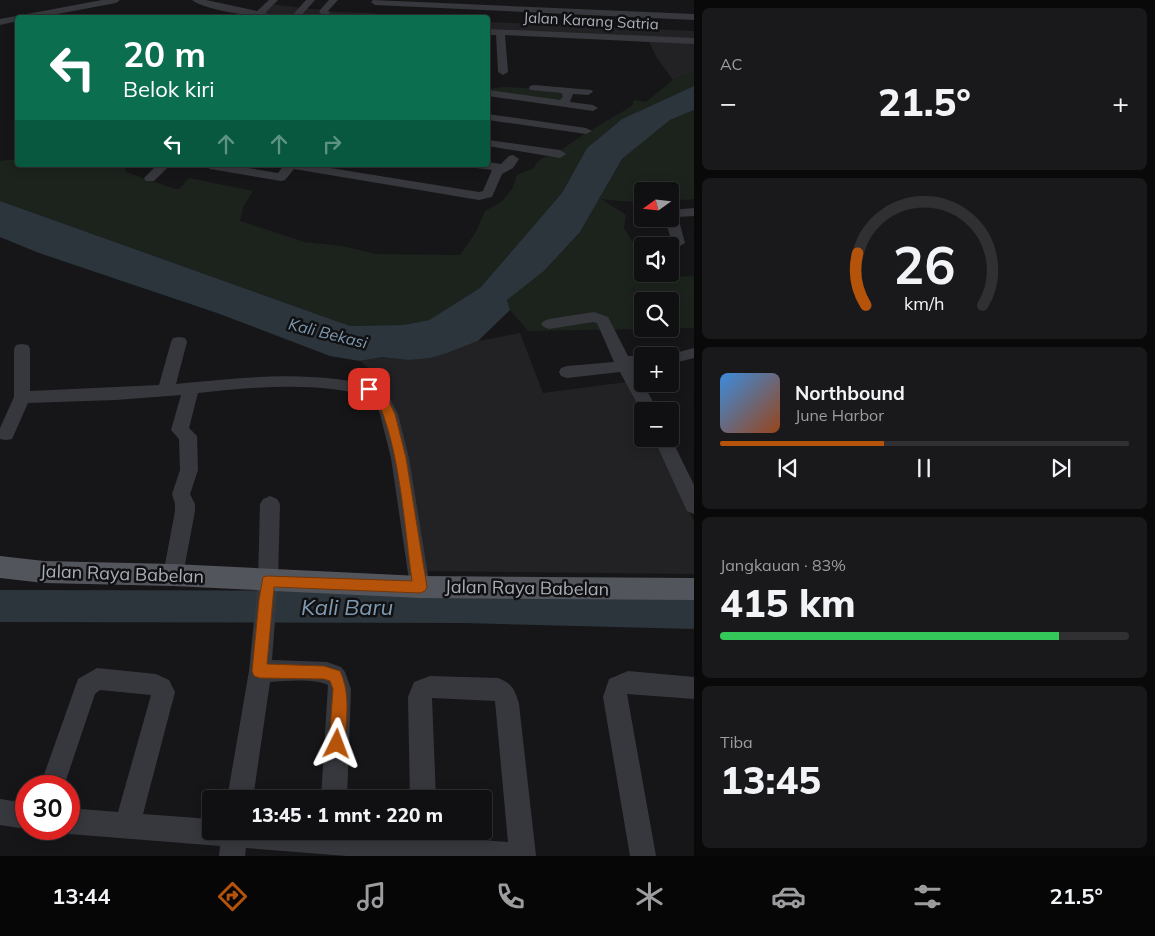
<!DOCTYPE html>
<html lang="id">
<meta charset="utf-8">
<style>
body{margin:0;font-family:Mulish,sans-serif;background:#19191b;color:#f1f3f6;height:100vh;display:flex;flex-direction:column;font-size:19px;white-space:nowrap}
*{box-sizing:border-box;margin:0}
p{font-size:16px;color:#9c9d9f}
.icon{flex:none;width:28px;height:28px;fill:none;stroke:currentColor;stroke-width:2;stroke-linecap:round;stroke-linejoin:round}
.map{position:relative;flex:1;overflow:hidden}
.panel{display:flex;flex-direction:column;gap:8px;padding:8px;background:#09090a;width:461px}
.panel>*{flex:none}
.hud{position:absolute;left:15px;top:15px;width:475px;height:152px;border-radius:5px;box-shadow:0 2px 12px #0003,0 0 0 1px #303032;background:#0b6e4f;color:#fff;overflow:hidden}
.needle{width:32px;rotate:255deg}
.fabs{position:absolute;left:634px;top:182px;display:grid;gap:10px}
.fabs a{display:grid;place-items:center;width:45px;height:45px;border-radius:5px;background:#101012;box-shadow:0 2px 12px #0003,0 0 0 1px #303032;font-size:25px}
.speed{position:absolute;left:15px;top:775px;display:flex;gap:10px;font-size:25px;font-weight:700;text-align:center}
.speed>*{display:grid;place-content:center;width:65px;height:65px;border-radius:50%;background:#101012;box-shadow:0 2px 12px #0003,0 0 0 1px #303032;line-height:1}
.speed .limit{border:8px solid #d22;background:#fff;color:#111}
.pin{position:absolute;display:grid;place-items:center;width:42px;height:42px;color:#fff;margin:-21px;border-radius:10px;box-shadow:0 2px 8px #0006}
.me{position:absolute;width:55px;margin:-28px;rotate:3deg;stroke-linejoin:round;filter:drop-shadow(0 0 4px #0008)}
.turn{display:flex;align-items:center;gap:18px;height:105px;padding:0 25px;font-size:22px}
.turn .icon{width:65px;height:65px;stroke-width:2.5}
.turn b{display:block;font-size:35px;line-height:42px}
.lanes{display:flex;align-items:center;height:48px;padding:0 25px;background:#0003;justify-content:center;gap:25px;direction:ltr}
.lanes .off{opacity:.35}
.big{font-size:38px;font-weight:800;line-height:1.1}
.panel .widget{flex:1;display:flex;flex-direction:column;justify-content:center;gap:8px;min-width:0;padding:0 18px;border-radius:8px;background:#19191b}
.panel .dial{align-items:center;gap:0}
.dial svg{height:130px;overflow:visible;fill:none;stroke:#303032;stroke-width:7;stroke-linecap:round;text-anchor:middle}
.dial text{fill:#f1f3f6;stroke:none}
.song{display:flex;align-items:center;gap:15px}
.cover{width:60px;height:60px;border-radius:8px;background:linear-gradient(135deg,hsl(210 70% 55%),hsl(20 70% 35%))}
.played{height:5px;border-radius:2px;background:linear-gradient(90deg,#b45309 40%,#303032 40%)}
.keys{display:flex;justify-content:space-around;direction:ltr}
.heat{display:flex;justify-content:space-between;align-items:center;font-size:28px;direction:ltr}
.charge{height:8px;border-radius:4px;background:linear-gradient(90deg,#34c759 83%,#303032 0)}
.trip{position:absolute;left:202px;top:790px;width:290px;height:50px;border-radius:5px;background:#101012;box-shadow:0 2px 12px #0003,0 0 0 1px #303032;font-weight:800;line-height:50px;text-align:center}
.dock{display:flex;height:80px;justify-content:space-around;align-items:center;background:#060607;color:#9c9d9f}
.dock .icon{width:35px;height:35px}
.dock .active{color:#b45309}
.dock b{font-size:22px;color:#f1f3f6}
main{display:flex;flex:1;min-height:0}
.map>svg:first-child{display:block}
.built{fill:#222225}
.green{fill:#1c231d}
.water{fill:#2c353c}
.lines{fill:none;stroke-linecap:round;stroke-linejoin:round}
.river{fill:#2c353c;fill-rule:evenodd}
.minor{fill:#37383d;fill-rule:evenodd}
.major{fill:#53555c;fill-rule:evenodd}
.route{fill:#b45309;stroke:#753606}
.labels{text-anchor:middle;stroke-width:5;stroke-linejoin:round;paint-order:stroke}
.far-street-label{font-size:15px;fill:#a8adb8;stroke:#111113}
.far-water-label{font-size:16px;font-style:italic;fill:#7f9bb3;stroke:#111113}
.street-label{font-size:18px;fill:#a8adb8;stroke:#111113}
.near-water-label{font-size:22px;font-style:italic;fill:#7f9bb3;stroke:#111113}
</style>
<main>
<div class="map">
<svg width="694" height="856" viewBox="0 0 694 856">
<rect width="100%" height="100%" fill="#161618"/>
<g class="built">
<path d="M270,4L339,12L371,13L406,17L230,18L238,11L259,14Z"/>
<path d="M488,22L694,31V72L673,80L657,58L649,42L488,32Z"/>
<path d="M520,333L543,393L626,382L642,415V439H654L694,521V574L426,571L397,416L380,378L360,361L382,357L408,360L447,353L478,341Z"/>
</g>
<g class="green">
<path d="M694,72V86L622,119L587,148L562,193L480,288L429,320L403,325L350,326L0,201V161L17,159L18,165H32L33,167L48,165H129L125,169L126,172L175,189H179L189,178L253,191L243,207L240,221L304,242L342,246L376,254L460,255L476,232L485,211L501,202L512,189L517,175L534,168C541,153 548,160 559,152C582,134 607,121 632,106L634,100L646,102L673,80Z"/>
<path d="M503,87L565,90L564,102L488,93V89Z"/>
<path d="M694,110V199L670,201V191H642V203L601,199L626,215L624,228L642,257V274L638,278L694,276V328H670V301H642V329H644L528,331L510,310L507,300L544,271L580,232L622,159L670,120Z"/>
</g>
<path class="water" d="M694,86V110L670,120L622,159L580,232L544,271L507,300L510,310L478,341L447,353L430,358L408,360L382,357L360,361L330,356L217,313L39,253L0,237V201L350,326L403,325L429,320L480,288L562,193L587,148L622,119Z"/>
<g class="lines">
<path class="river" d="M0,590L463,591L694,597V629L463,623L0,622Z"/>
<g class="minor">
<path d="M102,0H120L116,3L36,18H18V21L0,25V19Z"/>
<path d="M192,0H206L257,11L269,0H278L265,13L285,18C264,18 208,12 192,0Z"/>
<path d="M306,0H315L299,18H290Z"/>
<path d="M329,0H338L328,11L330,13L327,18H318L321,14L319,11Z"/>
<path d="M373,0L694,14V20L375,5L371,2Z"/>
<path d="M488,29L694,38V44L505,35L508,72L503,75L498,72L496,35H488Z"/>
<path d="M534,85L592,90L593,92L588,95L573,94L570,102L593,105L598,108L593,111L488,96V90L560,100L563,97L562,93L530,90L529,88L530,86Z"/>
<path d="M488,114L586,128L592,131L586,134L488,120Z"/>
<path d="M488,140L560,150L566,154L560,158L488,146Z"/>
<path d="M513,155L519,159L513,168L502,174L492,197L479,200L294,169L285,180L281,181L210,169L204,165H231L278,173L284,165H312L479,192L483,191L492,170L476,168L474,165H488V162L501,164L509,156Z"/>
<path d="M157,165H170L154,181H146L144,178Z"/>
<path d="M694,208V216L678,217L685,243L678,247L673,246L665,219H670L671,210Z"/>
<path d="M594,312L608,317L628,356H644H642V366L634,367L658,411H642V413L620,372L567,378L561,376L559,372L561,368L567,366L614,362L597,323L593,322L549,329L544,327L541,324L544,321L549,319Z"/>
<path d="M179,337L185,338L187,342L176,384C246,377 316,369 385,389L398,414L409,458L430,587L427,593L420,596L413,593L410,587L391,458L380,414L373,397C316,381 256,387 198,393L189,428L197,436L198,470L190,494L195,504V511L183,575L180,581L173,584L166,581L163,575L175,511V504L172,494L180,470L179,439L171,430L181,395L116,400L28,403L12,439L6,440L0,439V428L14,397V349L16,345L22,344L28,345L30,349V391L159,385L171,342L173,338Z"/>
<path d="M694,348V358L670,364V356H664Z"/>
<path d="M670,436L694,485V514L687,511L654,439H670Z"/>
<path d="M270,496L277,499L280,504L278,581L272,660L327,662L341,667L345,672L351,689L347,799H321L328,685C312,678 287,681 270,682L253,799H227L249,671L258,581L260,504L263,499Z"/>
<path d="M97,668L156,674L169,680L175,692L143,814L211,819V831H366L411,835V831H437V837L508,842L495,701L432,698L436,799H410L408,697L414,682L430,676L498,678C512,683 515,690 519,704L536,856H347L246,848L245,856H219L220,846L69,834L60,830L69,829V808L118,812L151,695L100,690L95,694L64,786H40L78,679Z"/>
<path d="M628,671L694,677V699L627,694L656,856H630L603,697L609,679Z"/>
<path d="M0,799L26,803V829L0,825Z"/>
</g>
<path class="major" d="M0,556L44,561L173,564L420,576L694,578V600L420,598L173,586L44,583L0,578Z"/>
</g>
<path class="route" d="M369,385L383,390L395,414L406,458L427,587L425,591L420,593L274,587L267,664L324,666L340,671C351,695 346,718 345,744L343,749L337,752L332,749L329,744L333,689L330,681L324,679L260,678L254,676L252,671L259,600L263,577L268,576L412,581C404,524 400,446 375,395L365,392L364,389Z"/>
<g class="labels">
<g class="far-street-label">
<text transform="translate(591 21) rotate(3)" y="5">Jalan Karang Satria</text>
</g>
<g class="far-water-label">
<text transform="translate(328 333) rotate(14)" y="6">Kali Bekasi</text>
</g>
<g class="street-label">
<text transform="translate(122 574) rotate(2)" y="6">Jalan Raya Babelan</text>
<text transform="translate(527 588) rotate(1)" y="6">Jalan Raya Babelan</text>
</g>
<g class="near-water-label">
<text x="347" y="615">Kali Baru</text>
</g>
</g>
</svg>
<div class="fabs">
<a><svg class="needle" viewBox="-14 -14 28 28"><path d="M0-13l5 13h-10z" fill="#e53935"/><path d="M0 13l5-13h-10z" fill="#9c9d9f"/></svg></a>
<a><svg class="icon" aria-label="sound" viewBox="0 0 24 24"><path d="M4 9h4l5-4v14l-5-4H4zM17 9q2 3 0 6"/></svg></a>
<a><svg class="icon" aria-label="search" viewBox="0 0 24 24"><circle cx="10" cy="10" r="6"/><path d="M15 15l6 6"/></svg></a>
<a>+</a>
<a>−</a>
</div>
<div class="speed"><div class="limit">30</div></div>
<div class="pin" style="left:369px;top:389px;background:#d93025"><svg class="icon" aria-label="arrive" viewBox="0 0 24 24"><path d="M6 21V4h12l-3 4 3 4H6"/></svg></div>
<svg class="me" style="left:337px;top:744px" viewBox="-20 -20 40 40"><path d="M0-17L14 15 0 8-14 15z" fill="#b45309" stroke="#fff" stroke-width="4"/></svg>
<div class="trip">13:45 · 1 mnt · 220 m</div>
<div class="hud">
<div class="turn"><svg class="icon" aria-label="left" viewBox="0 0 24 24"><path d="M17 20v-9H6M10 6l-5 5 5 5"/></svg><div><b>20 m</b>Belok kiri</div></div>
<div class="lanes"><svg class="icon" aria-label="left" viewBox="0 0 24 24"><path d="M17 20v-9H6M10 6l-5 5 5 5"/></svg><svg class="icon off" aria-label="ahead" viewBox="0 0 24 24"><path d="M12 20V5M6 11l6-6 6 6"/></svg><svg class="icon off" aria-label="ahead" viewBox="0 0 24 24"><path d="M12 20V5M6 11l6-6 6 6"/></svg><svg class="icon off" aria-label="right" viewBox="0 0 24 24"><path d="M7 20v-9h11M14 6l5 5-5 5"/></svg></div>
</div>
</div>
<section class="panel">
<div class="widget"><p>AC</p>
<div class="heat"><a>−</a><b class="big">21.5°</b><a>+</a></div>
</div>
<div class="widget dial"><svg viewBox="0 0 100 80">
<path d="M14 69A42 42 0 1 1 86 69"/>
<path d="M14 69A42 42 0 0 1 9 37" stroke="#b45309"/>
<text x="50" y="56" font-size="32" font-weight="700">26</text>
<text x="50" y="72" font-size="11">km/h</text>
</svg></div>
<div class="widget">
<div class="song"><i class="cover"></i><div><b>Northbound</b><p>June Harbor</p></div></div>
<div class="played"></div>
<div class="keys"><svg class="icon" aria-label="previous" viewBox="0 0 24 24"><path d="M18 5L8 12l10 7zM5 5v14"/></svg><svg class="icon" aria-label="pause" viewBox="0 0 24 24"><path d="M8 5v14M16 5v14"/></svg><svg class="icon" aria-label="next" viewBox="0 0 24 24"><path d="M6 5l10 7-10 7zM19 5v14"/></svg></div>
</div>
<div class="widget"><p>Jangkauan · 83%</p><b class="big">415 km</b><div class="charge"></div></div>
<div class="widget"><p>Tiba</p><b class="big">13:45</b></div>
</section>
</main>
<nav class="dock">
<b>13:44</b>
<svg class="icon active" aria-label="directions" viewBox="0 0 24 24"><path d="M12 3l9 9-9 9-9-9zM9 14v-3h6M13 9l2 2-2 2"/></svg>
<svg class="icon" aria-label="music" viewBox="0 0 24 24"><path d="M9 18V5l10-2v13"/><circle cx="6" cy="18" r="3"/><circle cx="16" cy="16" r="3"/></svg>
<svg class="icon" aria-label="phone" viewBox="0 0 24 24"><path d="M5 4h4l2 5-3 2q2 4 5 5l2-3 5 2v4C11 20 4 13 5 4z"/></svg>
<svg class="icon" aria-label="climate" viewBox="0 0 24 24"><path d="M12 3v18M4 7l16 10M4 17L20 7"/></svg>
<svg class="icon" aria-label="car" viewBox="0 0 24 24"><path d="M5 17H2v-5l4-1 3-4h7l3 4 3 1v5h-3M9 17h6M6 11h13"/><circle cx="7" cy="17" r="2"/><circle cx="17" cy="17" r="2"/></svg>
<svg class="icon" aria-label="filters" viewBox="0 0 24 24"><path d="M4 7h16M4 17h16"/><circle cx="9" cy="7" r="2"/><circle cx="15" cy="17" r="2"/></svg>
<b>21.5°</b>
</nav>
